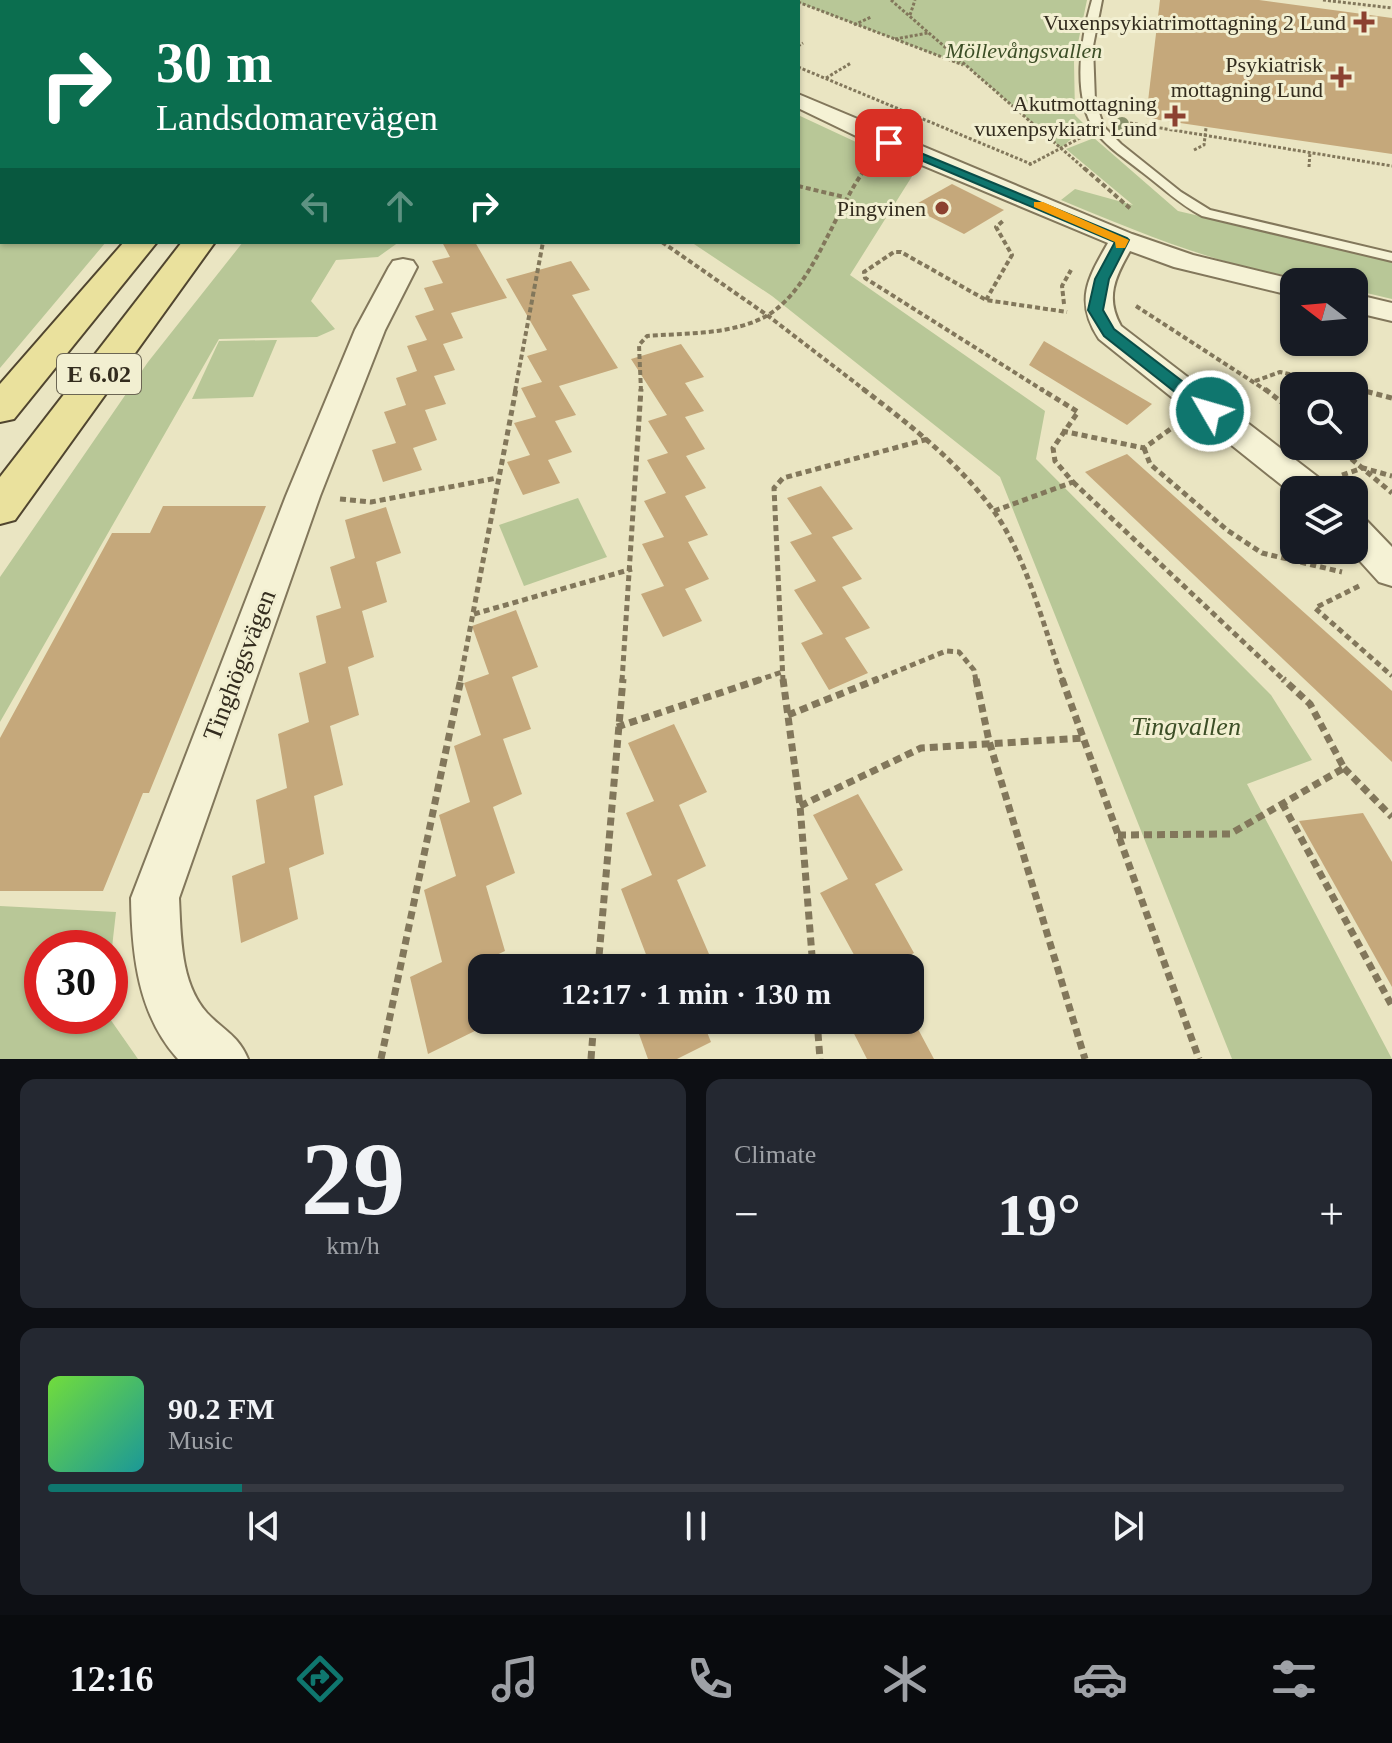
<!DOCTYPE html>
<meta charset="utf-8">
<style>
body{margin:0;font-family:"Times New Roman",serif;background:#242831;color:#f1f3f6;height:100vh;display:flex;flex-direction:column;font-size:30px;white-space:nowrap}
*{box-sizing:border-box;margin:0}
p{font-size:26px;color:#9ea1a6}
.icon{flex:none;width:44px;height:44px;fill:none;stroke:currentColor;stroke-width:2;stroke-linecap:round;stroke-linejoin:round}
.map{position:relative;height:1059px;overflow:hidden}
.side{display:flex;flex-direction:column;gap:20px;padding:20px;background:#0d0f14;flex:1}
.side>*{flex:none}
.top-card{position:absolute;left:0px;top:0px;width:800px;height:244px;box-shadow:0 2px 6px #0004;background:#0b6e4f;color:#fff;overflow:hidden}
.needle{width:52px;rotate:286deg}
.buttons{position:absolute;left:1280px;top:268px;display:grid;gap:16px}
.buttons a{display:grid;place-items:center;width:88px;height:88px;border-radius:16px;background:#171b24;box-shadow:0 2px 6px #0004;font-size:40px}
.speed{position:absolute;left:24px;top:930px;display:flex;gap:16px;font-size:40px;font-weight:700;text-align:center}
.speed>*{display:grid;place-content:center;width:104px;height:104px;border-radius:50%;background:#171b24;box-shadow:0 2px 6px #0004;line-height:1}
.speed .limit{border:12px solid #d22;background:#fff;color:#111}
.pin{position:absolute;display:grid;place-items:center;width:68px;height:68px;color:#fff;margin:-34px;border-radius:16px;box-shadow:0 4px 12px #0006}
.me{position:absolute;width:88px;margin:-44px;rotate:308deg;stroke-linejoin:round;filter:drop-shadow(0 0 6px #0008)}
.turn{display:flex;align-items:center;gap:28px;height:168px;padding:0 24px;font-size:36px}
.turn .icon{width:104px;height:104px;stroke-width:2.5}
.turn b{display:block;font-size:56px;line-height:68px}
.lanes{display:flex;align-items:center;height:76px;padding:0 24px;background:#0003;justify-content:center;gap:40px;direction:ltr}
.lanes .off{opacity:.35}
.big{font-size:60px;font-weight:700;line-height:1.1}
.side .widget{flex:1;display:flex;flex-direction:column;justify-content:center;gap:12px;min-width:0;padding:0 28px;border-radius:16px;background:#242831}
.side .dial{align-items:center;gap:0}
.dial b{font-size:104px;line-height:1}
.song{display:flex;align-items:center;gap:24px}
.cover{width:96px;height:96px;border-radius:12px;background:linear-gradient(135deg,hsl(100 70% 55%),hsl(180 70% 35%))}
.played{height:8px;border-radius:4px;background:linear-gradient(90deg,#0f766e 15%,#363941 15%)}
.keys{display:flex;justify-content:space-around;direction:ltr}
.heat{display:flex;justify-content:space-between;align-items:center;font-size:44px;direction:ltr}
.side .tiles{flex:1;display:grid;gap:20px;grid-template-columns:1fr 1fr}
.widget:last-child{grid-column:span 2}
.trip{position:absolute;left:468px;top:954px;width:456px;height:80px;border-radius:16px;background:#171b24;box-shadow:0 2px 6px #0004;font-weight:700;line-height:80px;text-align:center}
.dock{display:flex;height:128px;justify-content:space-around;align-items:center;background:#090b0e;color:#9ea1a6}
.dock .icon{width:56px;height:56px}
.dock .active{color:#0f766e}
.dock b{font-size:36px;color:#f1f3f6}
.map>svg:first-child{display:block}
.green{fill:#b8c797}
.building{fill:#c5a87b}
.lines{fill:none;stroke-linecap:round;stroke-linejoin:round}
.lane-casing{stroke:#82775b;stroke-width:4}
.street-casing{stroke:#82775b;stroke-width:4}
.primary-casing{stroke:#50452f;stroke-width:4}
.path-far3{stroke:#82775b;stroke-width:3;stroke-dasharray:3 2;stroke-linecap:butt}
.path-far2{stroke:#82775b;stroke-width:4;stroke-dasharray:5 3;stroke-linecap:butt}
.path-far1{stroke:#82775b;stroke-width:5;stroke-dasharray:6 4;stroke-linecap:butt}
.path{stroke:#82775b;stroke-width:7;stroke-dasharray:8 5;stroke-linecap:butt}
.lane{fill:#f5f2d5;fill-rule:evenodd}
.street{fill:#f5f2d5;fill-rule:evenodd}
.primary{fill:#eae19d;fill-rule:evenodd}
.tree{fill:#8a926c}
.route{fill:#0f766e;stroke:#0a4d48;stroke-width:2}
.slow{fill:#f59e0b}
.poi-dot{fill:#8c4130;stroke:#f2efd1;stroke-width:3}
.labels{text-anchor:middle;stroke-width:6;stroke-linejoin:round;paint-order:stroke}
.far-poi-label{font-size:22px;fill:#332c1e;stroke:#f2efd1;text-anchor:end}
.far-park-label{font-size:22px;font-style:italic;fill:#3c4e26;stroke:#f2efd1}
.shield{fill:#f2efd1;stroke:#6c6654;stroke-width:2}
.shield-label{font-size:24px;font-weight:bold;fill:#332c1e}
.street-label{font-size:26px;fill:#332c1e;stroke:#f2efd1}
.park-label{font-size:26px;font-style:italic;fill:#3c4e26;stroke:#f2efd1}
</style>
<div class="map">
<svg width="1392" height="1059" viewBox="0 0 1392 1059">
<rect width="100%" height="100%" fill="#eae5c2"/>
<g class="green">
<path d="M0,0H355L2,2V242H106L0,368Z"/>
<path d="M792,0H1087L1074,62L1075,115L1086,126L1061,148L968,67Z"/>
<path d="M798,115L916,170L850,275L1045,411L1036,459L1271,695L1312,760L1247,784L1392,1059H1232L1000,477L772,296L691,242H798Z"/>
<path d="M1094,138L1178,211L1392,261V299L1354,290V282C1256,282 1150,237 1061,200L1075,189L1133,205L1066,149Z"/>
<path d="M243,242H399L378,257L336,260L311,301L335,329L317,337L219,339L0,722V577L148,362Z"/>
<path d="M277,340L253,397L192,399L219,341Z"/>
<path d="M578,498L607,557L524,586L499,525Z"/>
<path d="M0,906L116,912L110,965V948H42V1016H108L138,1059H0Z"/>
</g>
<g class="building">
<path d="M1160,0H1259L1392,18V154L1146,118Z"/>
<path d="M952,184L1004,210L964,234L911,207Z"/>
<path d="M442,242H475L507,298L451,313L463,338L443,344L455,370L434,376L446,404L425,410L437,440L413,448L422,470L383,482L372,450L396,443L384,412L406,405L396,378L417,371L407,346L427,340L415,316L434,310L424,288L443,283L432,261L450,257Z"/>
<path d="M571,261L590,290L572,295L618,368L559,386L576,415L555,421L572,452L548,460L560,483L523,495L507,462L530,455L514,423L536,417L521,388L542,382L527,356L547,350L506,279Z"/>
<path d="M1044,341L1152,404L1127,425L1029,365Z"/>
<path d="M681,344L704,377L685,383L704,411L685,417L705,449L686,456L706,488L685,496L708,535L688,542L709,579L685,589L702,621L663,637L641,594L664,586L642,544L664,537L644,501L666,493L647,460L668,453L648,421L667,415L631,359Z"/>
<path d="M1127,454L1392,691V762L1085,472Z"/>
<path d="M821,486L853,529L832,537L862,579L842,587L870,628L845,638L868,673L829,690L801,643L823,634L794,590L816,581L790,542L812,534L787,498Z"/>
<path d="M163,506H266L149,793H143L103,891H0V738L112,533H150Z"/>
<path d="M386,507L401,553L376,562L387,602L362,611L374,657L348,667L359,715L330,726L343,785L314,796L324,854L289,868L298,919L241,943L232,876L265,863L256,800L287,788L278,734L309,722L299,673L326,663L316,616L341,608L330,567L355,558L345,520Z"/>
<path d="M516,610L538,667L512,677L531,729L503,739L522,794L493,807L515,873L486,886L505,951L469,968L485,1026L428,1054L410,977L442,962L424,890L456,876L439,815L470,802L454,746L481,735L464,683L489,674L472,626Z"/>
<path d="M674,724L707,792L679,805L706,866L677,880L709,954L681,968H626L647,957L621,889L652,875L626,813L654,801L628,743Z"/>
<path d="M858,794L903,870L875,884L914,953L885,968H847L858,962L820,893L848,879L813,815Z"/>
<path d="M1363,813L1392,862V987L1299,821Z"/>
<path d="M910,1014L934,1059H867L847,1020H910Z"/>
<path d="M634,1020H702L711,1042L677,1059H648Z"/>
</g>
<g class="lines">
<defs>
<path id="lane" d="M1092,0H1102L1093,46L1095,101L1104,127L1121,144L1181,192L1210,210L1392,253V261L1202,216C1179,204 1162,187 1142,172C1126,159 1108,148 1096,132C1071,97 1081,38 1092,0Z"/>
<g id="street">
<path d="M569,0H590L591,2H570Z"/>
<path d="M798,94L1132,234L1193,255L1304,282H1294V296L1174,267L1130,251C1115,277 1105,298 1121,326L1323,481L1328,490H1294V495L1099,339C1074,301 1088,278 1108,243L881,148L798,108Z"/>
<path d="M403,259L413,261L417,267L385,330L320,496L179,898C181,936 180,983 207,1013C224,1031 238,1035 248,1059H178C138,1015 132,955 131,898L286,496L355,330L389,267L393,261Z"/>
<path d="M1354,294L1392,303V321L1354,312Z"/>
<path d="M1354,517L1367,521L1392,547V586L1379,582L1350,550H1354Z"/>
</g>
<g id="primary">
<path d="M368,0H391L367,2Z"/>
<path d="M408,0H431L407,2Z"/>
<path d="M124,242H157L14,419L0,422V384Z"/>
<path d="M182,242H215L15,520L0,524V477Z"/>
</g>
</defs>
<use href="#lane" class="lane-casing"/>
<use href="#street" class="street-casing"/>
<use href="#primary" class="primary-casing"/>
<g class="path-far3">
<path d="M645,0L649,2"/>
<path d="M891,0L1086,170"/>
<path d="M1323,0L1392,8"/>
<path d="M67,2L73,0"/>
<path d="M129,2L135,0"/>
<path d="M798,2L963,65"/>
<path d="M910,15L915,0"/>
<path d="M854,25L871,17"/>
<path d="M895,39L928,33"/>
<path d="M798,46L803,43"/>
<path d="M798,67L1031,164"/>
<path d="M826,78L851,63"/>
<path d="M1130,123L1392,166"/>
<path d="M1194,150L1204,145L1206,128"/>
<path d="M1029,165L1080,138"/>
<path d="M1309,167L1310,152"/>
<path d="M865,170L869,164"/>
</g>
<g class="path-far2">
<path d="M1084,168L1132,210"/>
<path d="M798,186L844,197"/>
<path d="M662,242L767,315L866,391"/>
<path d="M986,300L1012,255L996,227L1004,220"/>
<path d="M1064,304L1062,286L1071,270"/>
<path d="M1136,306L1267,391"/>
<path d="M1255,381L1280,372L1344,386"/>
<path d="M1354,388L1365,391"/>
<path d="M515,391L543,242"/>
<path d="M641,391L639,345L647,336C685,333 734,335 768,315C814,287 834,210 866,168"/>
<path d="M1044,391L865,278L864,272L894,252H901L986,300L1067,312"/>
</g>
<g class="path-far1">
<path d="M863,389C910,425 958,462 993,510C1026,555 1044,628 1063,681"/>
<path d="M1265,389L1294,412"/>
<path d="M1357,389L1392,398"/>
<path d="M1062,431L1144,448L1176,425"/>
<path d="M1336,446L1392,493"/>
<path d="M1144,448L1150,464L1227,530L1262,553L1342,572"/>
<path d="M1342,475L1363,468L1392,476"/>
<path d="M1073,482L1285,681"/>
<path d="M340,499L371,502L497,478"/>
<path d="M994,511L1073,482L1055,461L1053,448L1078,412L1041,389"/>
<path d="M1359,586L1315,608L1392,676"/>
<path d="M474,614L632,569"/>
<path d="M460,681L516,389"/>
<path d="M622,681L641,389"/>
<path d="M756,681L782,672"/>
<path d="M783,681L774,488L783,478L928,439"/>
<path d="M873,681L946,651L959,652L974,670L976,681"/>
</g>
<g class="path">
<path d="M783,679L800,806L813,968"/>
<path d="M976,679L989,741L1085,1059"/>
<path d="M1062,679L1199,1059"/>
<path d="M788,715L878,679"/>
<path d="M617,727L762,679"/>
<path d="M1344,768L1392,817"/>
<path d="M1282,803L1392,1006"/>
<path d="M800,806L921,748L1083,738"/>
<path d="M1118,835L1230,834L1344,768L1310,704L1283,679"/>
<path d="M598,968L623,679"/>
<path d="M817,1020L820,1059"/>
<path d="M381,1059L461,679"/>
<path d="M591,1059L594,1020"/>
</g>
<use href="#lane" class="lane"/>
<use href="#street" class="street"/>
<use href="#primary" class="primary"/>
</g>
<circle class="tree" cx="1122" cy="124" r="7"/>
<path class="route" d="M889,140L1127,238L1129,240L1109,279L1103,310L1114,329L1216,407V415H1204L1104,336L1088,310L1095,279L1115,242L885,145L883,143Z"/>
<path class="slow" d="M1034,202H1043L1129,240L1125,248H1116L1115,242L1034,207Z"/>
<g class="poi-dot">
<path d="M1360 10h8v8h8v8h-8v8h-8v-8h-8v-8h8z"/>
<path d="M1337 65h8v8h8v8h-8v8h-8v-8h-8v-8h8z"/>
<path d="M1171 104h8v8h8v8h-8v8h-8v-8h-8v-8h8z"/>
<circle cx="942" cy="208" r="8"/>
</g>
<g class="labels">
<g class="far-poi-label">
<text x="1346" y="30">Vuxenpsykiatrimottagning 2 Lund</text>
<text x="1323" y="72">Psykiatrisk<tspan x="1323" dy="25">mottagning Lund</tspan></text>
<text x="1157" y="111">Akutmottagning<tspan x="1157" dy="25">vuxenpsykiatri Lund</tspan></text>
<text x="926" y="216">Pingvinen</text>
</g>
<g class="far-park-label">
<text x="1024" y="58">Möllevångsvallen</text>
</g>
<rect class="shield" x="57" y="354" width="84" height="40" rx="6"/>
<g class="shield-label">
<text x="99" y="382">E 6.02</text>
</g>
<g class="street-label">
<text transform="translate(239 665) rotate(-69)" y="9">Tinghögsvägen</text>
</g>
<g class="park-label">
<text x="1186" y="735">Tingvallen</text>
</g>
</g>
</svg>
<div class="buttons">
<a><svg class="needle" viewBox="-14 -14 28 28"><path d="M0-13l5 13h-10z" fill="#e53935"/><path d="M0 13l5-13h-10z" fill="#9ea1a6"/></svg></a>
<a><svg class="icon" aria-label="search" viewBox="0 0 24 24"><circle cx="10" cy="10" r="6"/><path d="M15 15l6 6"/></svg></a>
<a><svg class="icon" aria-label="layers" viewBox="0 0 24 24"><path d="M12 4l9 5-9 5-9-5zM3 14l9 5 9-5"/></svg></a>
</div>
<div class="speed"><div class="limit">30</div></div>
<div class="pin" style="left:889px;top:143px;background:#d93025"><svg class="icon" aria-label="arrive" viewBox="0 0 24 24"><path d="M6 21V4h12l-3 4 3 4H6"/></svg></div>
<svg class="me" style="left:1210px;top:411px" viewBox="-20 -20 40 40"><circle r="17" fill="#0f766e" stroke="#fff" stroke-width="3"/><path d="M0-11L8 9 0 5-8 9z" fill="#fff"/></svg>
<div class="trip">12:17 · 1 min · 130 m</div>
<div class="top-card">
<div class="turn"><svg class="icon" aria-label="right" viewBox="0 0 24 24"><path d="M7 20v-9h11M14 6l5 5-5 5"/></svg><div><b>30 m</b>Landsdomarevägen</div></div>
<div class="lanes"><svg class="icon off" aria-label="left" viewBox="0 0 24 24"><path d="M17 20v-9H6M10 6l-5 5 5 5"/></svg><svg class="icon off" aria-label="ahead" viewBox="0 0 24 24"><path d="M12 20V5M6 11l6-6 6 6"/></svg><svg class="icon" aria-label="right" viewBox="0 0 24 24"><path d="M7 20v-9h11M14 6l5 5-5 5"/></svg></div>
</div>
</div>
<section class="side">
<div class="tiles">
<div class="widget dial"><b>29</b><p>km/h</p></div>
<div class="widget"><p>Climate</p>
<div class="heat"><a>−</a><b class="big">19°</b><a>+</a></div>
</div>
<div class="widget">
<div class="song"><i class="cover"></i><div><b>90.2 FM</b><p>Music</p></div></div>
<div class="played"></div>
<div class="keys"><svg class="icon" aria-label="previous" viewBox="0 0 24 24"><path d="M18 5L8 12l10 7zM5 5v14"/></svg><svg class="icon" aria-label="pause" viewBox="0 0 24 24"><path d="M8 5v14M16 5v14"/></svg><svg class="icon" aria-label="next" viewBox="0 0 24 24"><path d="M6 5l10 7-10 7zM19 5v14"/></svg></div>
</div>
</div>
</section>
<nav class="dock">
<b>12:16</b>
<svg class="icon active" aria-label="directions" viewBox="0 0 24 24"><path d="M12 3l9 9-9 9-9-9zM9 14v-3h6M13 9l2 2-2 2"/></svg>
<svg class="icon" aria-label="music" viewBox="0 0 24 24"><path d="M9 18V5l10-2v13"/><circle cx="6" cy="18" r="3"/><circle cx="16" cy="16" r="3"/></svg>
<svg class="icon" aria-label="phone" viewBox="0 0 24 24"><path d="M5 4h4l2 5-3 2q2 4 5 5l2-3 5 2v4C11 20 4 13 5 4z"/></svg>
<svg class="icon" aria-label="climate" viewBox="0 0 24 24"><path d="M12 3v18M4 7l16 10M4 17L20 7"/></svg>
<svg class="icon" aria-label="car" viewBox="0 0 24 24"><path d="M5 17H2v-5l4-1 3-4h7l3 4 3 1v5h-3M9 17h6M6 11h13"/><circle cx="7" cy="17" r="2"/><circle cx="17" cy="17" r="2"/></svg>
<svg class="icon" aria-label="filters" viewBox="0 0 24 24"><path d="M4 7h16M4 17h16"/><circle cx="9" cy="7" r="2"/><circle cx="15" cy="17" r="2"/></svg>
</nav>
